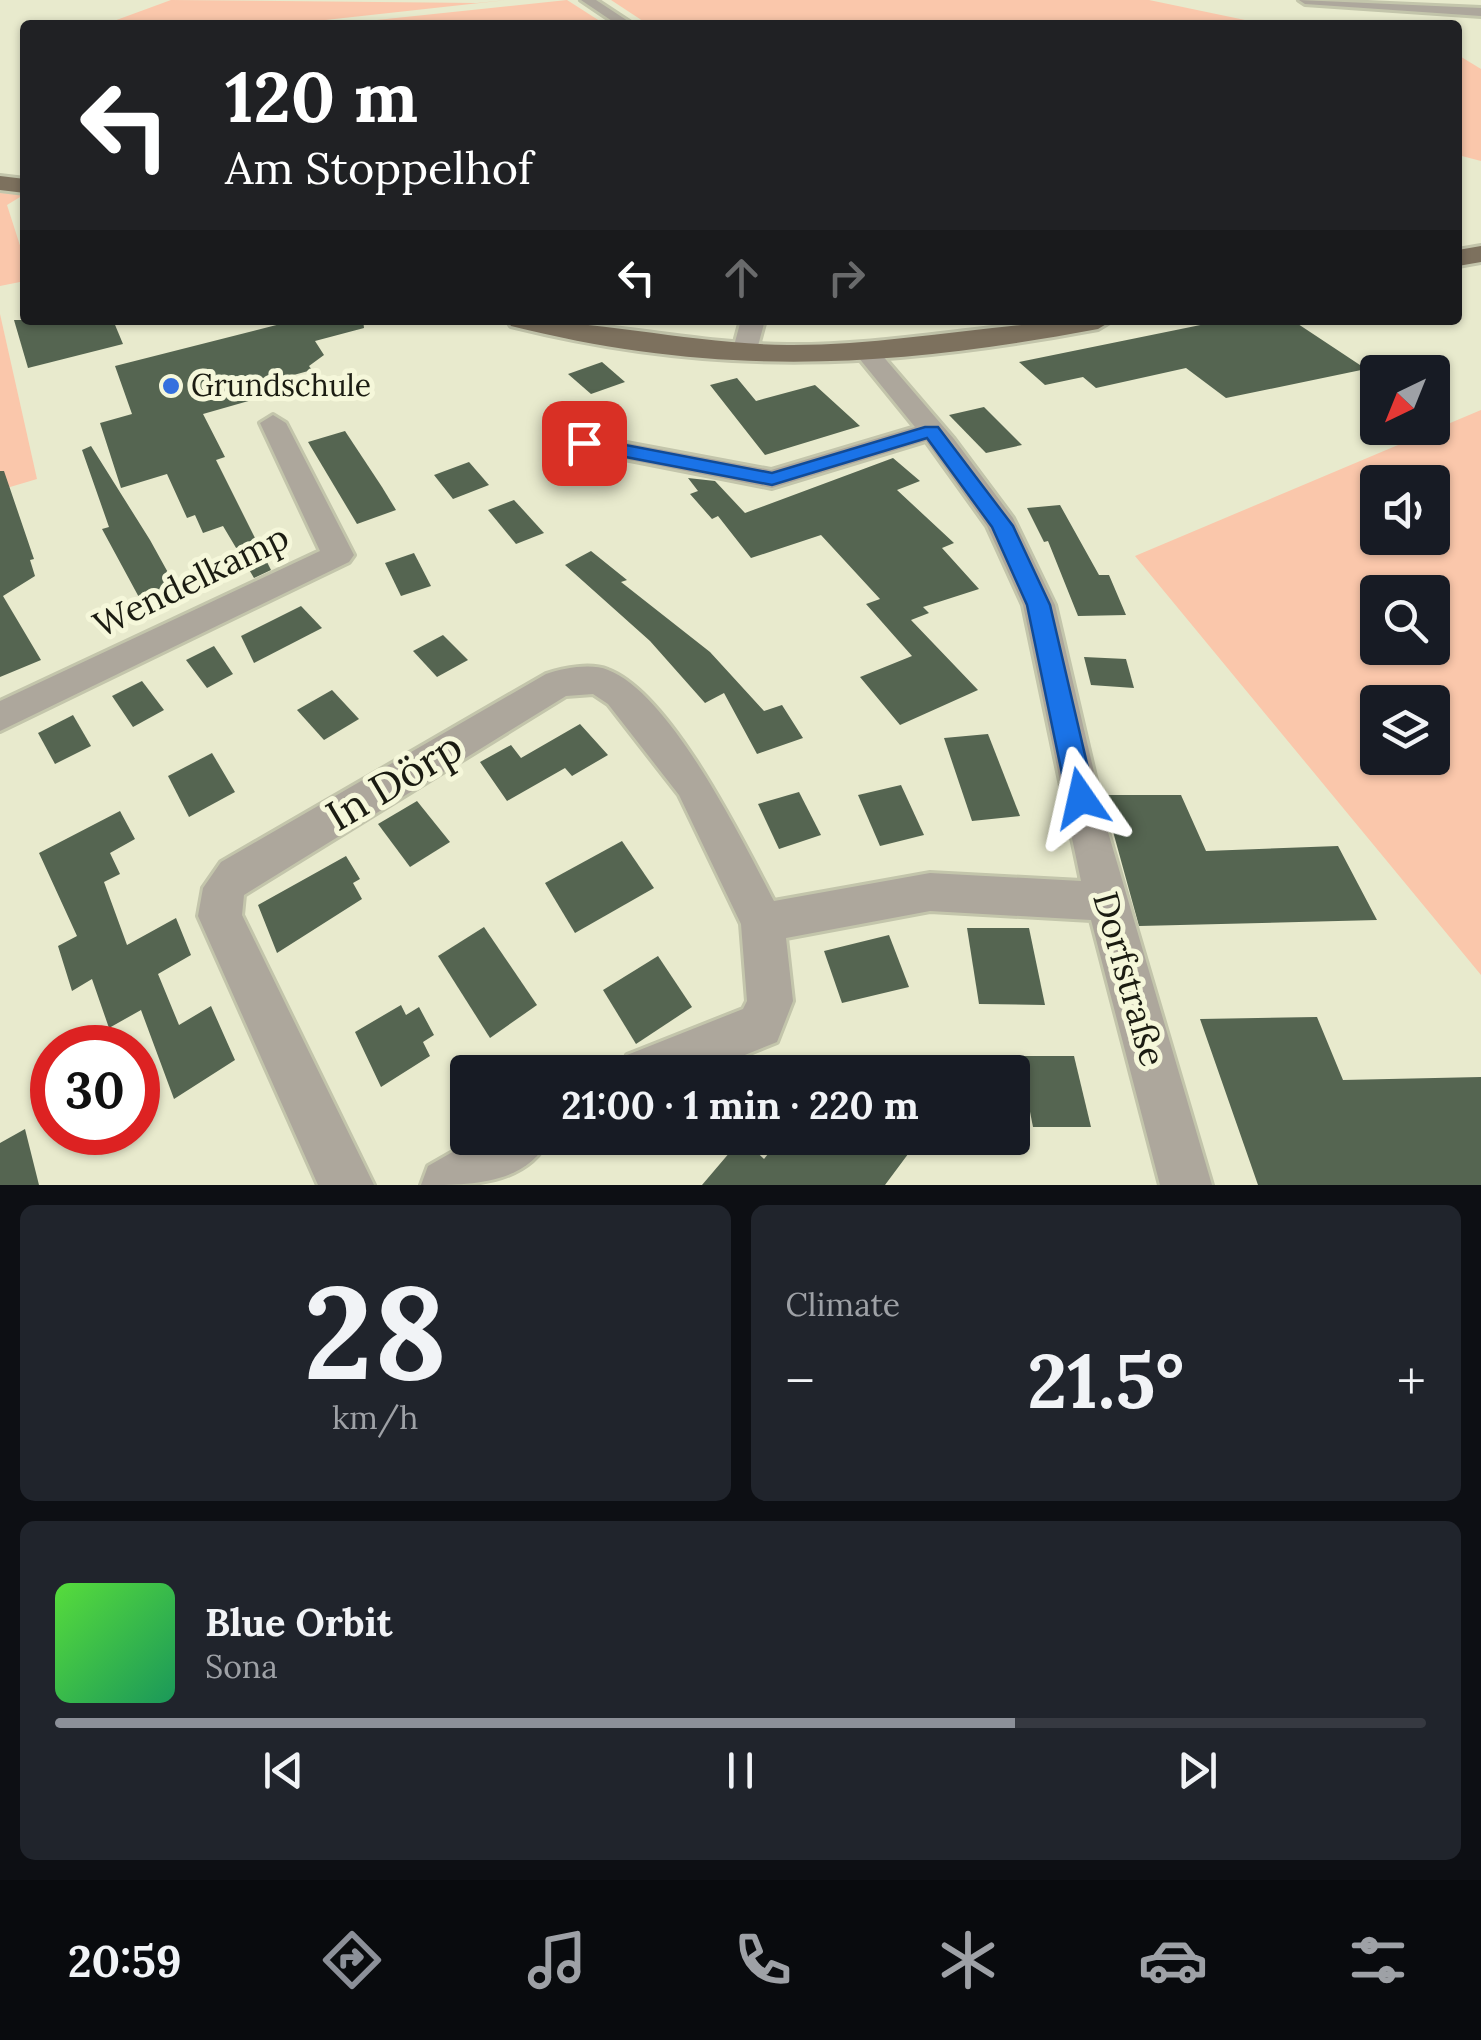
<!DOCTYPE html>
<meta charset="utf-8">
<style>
body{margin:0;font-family:Lora,serif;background:#20242c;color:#f1f3f6;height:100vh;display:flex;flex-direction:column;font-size:38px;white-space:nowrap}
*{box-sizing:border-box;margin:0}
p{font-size:32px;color:#9ea1a6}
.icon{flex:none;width:55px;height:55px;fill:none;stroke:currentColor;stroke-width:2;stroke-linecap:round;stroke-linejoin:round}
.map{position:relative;height:1185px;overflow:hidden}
.drawer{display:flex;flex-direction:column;gap:20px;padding:20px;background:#0d0f14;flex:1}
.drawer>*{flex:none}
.top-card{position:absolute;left:20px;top:20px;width:1442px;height:305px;border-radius:10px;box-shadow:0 2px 8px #0004;background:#202124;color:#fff;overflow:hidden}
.needle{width:65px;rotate:223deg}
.fabs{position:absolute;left:1360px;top:355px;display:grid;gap:20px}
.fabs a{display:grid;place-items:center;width:90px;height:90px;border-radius:10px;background:#171b24;box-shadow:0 2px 8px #0004;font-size:50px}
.speed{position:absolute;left:30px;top:1025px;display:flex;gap:20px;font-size:50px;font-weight:700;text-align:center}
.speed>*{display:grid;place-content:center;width:130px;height:130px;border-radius:50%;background:#171b24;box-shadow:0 2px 8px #0004;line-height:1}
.speed .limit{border:15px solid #d22;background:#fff;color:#111}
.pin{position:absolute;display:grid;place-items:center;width:85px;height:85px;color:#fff;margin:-42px;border-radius:20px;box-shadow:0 5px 15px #0006}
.me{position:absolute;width:110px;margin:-55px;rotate:349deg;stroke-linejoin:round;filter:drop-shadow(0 0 8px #0008)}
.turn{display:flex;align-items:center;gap:35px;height:210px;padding:0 40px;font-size:45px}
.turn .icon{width:130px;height:130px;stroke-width:2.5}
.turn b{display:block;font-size:70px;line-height:85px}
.lanes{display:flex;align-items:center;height:95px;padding:0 40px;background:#0003;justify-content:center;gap:50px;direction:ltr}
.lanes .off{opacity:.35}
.big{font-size:75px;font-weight:700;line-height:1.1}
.drawer .card{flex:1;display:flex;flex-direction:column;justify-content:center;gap:15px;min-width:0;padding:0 35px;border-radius:15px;background:#20242c}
.drawer .dial{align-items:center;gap:0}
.dial b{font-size:130px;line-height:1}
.song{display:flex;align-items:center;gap:30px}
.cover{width:120px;height:120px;border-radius:15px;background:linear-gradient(135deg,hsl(110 70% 55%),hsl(150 70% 35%))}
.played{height:10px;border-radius:5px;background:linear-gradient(90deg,#8c9099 70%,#363941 70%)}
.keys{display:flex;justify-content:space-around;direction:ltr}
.heat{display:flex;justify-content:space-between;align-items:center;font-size:55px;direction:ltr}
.drawer .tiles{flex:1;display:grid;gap:20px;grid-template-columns:1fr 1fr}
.card:last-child{grid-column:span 2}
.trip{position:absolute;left:450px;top:1055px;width:580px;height:100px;border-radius:10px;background:#171b24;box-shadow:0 2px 8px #0004;font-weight:700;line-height:100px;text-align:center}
.tabs{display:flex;height:160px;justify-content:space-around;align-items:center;background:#090b0e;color:#9ea1a6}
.tabs .icon{width:70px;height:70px}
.tabs .active{color:#8c9099}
.tabs b{font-size:45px;color:#f1f3f6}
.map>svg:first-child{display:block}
.green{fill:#fac7ab;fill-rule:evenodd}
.building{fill:#556551}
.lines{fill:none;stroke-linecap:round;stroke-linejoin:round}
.minor-casing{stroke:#c3c5ab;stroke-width:6}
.major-casing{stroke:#c3c5ab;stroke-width:6}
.minor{fill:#ada79c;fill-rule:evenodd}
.major{fill:#7d715e;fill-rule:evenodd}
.route{fill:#1a73e8;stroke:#114b97;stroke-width:2.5}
.poi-dot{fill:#3570de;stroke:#f5f7da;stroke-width:4}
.labels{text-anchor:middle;stroke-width:10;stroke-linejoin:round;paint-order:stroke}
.far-poi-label{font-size:30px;fill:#1b1c12;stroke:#f5f7da;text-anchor:start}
.street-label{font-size:35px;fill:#1b1c12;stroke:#f5f7da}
.near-street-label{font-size:42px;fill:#1b1c12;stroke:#f5f7da}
</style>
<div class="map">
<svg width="1481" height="1185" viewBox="0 0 1481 1185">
<rect width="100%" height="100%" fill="#e8eacd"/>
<g class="green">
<path d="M171,0L477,3L507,0L280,25L111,22Z"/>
<path d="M567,0L606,25H329Z"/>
<path d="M611,0H1149L1269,25H649Z"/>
<path d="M1458,55L1481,69V161L1458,155Z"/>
<path d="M0,193L25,194L7,205L25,261V281L0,286Z"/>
<path d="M0,314L37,479L0,490Z"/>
<path d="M1481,410V975L1135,556ZM1378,482H1432V538H1378ZM1378,592H1432V648H1378ZM1378,702H1432V758H1378Z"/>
</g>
<g class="building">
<path d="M14,320H113L123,344L28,368Z"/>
<path d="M296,320H363L364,328L315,341L324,355L309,366L312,370L246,388L252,400L203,414L225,457L216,460L271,570L254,578L223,526L203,533L195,515L187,518L167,474L121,488L100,423L132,414L115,366Z"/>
<path d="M1225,320H1292L1366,369L1226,398L1186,368L1096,388L1083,377L1045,385L1019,362Z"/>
<path d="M602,362L625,382L591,394L568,374Z"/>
<path d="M737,378L756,401L815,385L860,426L765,455L710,385Z"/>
<path d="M984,407L1022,445L986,453L949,415Z"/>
<path d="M345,431L382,487L396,510L357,524L308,442Z"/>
<path d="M91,446L150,540L176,587L141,601L102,529L109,527L82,450Z"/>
<path d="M893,458L920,481L897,490L954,543L942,548L979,589L923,607L929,613L911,620L978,690L900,725L860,677L912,656L866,604L880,599L821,535L751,558L718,516L712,519L690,494L698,491L688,478L715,481L745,513Z"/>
<path d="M469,462L489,485L453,499L434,475Z"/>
<path d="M0,471H4L34,559L30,560L35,576L3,596L41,660L0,677Z"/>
<path d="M514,500L525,512L544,533L516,544L488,510Z"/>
<path d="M1060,505L1099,575H1109L1126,615L1078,616L1048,541L1044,542L1027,508Z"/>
<path d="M591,551L627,580L621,582L710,652L764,711L782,705L803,738L757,754L724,693L705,703L650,641L565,565Z"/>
<path d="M414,553L431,586L401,596L385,563Z"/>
<path d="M301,606L322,628L254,663L241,636Z"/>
<path d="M443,635L468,660L437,677L413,651Z"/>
<path d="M214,646L233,674L207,688L186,660Z"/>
<path d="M1084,657L1126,659L1134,688L1091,685Z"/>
<path d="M142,681L164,710L133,727L112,696Z"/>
<path d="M332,690L359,719L324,740L297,710Z"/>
<path d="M73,715L91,746L55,764L38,733Z"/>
<path d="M580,724L608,755L572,776L565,768L507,801L480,762L511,745L521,758Z"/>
<path d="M988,734L1020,816L972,821L944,738Z"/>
<path d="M212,753L235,792L189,817L168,776Z"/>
<path d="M901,785L924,835L880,846L858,795Z"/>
<path d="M799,792L821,835L779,849L758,804Z"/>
<path d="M1103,795H1181L1206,851L1338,846L1377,920L1139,926Z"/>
<path d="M417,801L450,842L410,867L378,824Z"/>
<path d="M120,811L135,839L110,853L120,874L104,882L127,945L176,918L191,955L158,974L179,1025L211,1006L235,1060L174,1099L141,1010L109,1028L92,979L72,991L58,946L77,936L39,853Z"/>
<path d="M622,841L654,888L575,933L545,883Z"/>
<path d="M346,856L360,879L353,883L362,899L277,953L258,905Z"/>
<path d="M484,927L537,1005L490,1038L438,956Z"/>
<path d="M967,928H1029L1045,1005L979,1004Z"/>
<path d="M889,935L909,987L842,1003L824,951Z"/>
<path d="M658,956L692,1007L636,1044L603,990Z"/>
<path d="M401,1005L406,1015L419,1007L434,1035L423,1042L430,1056L381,1087L355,1032Z"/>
<path d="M1317,1017L1343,1080L1481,1077V1185H1258L1200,1019Z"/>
<path d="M1019,1056H1074L1091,1127H1033Z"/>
<path d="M25,1129L39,1185H0V1143Z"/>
<path d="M742,1138L764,1159L781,1138H920L885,1185H702Z"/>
</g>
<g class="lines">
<defs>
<g id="minor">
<path d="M581,0H596L634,25H618Z"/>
<path d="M1299,0L1481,8V16L1305,4Z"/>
<path d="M741,320H765L756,353L744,360L732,353Z"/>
<path d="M866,345L875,347L954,439L1013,518L1055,605L1108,832L1212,1185H1160L1091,920L930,911L786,938L793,1001L777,1042L703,1072H620L627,1055L743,1009L747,1001L741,924L679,795L608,704L593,694L566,696L244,895L242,915L374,1185H318L198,916L203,888L221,862L546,674C564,668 591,663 608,670C671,694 743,842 774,901L930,873L1081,881L1023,605L987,526L926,441L772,488L584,451L570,443L584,435L771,470L915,427L854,352Z"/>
<path d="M273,415L286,423L354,555L349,562L0,731V701L320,551L260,423Z"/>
<path d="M477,1138H549C527,1185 469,1185 421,1185L428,1166Z"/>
</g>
<g id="major">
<path d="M0,176L25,179V193L0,190Z"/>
<path d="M1481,246V262L1458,266V250Z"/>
<path d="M507,320C601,320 693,344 787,345C897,346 1004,320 1113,320L1098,329C890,368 719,378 511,326Z"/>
</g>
</defs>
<use href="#minor" class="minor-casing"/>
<use href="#major" class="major-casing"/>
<use href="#minor" class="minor"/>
<use href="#major" class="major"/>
</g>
<path class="route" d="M925,427H938L1013,526L1050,605L1095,798L1091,806H1071L1067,798L1027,605L992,527L927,438L772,485L584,449L575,443L584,437L772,473Z"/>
<circle class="poi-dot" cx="171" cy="386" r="10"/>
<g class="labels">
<g class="far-poi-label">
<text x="191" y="396">Grundschule</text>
</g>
<g class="street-label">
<text transform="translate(191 581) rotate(-26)" y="12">Wendelkamp</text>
<text transform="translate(1129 979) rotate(74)" y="12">Dorfstraße</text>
</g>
<g class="near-street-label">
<text transform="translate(394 781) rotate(-31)" y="15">In Dörp</text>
</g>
</g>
</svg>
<div class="fabs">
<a><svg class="needle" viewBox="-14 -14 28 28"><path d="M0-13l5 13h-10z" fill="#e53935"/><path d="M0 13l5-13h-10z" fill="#9ea1a6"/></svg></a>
<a><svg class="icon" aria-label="sound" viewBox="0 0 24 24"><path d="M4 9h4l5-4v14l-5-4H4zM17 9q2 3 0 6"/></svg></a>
<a><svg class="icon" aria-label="search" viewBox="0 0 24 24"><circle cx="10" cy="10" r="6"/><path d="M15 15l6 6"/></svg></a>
<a><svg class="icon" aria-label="layers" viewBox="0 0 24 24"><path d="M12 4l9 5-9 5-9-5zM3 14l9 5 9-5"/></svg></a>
</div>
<div class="speed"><div class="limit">30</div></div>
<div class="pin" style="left:584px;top:443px;background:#d93025"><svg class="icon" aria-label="arrive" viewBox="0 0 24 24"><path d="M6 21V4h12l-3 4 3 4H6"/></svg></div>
<svg class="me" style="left:1081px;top:798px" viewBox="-20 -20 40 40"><path d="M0-17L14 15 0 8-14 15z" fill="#1a73e8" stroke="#fff" stroke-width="4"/></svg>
<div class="trip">21:00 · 1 min · 220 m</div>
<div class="top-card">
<div class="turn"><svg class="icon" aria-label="left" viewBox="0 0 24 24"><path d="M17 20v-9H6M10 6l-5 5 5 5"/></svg><div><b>120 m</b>Am Stoppelhof</div></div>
<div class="lanes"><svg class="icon" aria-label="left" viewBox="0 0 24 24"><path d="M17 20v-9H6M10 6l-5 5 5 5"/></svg><svg class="icon off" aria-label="ahead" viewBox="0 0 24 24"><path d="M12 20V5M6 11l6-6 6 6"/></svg><svg class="icon off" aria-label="right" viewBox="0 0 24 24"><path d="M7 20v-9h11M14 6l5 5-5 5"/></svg></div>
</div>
</div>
<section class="drawer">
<div class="tiles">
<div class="card dial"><b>28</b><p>km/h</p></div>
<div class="card"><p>Climate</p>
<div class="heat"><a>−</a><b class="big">21.5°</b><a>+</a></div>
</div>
<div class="card">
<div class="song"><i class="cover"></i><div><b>Blue Orbit</b><p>Sona</p></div></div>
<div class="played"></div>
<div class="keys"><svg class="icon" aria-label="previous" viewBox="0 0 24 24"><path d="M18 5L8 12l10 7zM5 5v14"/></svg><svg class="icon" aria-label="pause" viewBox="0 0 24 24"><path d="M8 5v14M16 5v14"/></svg><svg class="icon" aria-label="next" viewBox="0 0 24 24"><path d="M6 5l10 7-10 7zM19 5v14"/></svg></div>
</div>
</div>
</section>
<nav class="tabs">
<b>20:59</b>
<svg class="icon active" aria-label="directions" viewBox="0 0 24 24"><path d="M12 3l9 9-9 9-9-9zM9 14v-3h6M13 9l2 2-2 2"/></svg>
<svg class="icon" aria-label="music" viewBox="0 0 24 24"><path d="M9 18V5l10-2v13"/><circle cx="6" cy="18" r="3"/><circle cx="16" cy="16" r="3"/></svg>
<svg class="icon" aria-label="phone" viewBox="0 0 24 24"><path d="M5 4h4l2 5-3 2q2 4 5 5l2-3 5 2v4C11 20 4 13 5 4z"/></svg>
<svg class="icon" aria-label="climate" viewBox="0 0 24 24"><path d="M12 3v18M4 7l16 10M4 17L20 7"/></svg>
<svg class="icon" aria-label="car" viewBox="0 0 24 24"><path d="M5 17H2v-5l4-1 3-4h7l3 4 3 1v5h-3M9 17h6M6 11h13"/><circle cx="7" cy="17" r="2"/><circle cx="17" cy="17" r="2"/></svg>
<svg class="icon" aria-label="filters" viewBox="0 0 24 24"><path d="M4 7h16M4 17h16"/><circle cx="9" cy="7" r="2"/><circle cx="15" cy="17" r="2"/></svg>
</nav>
